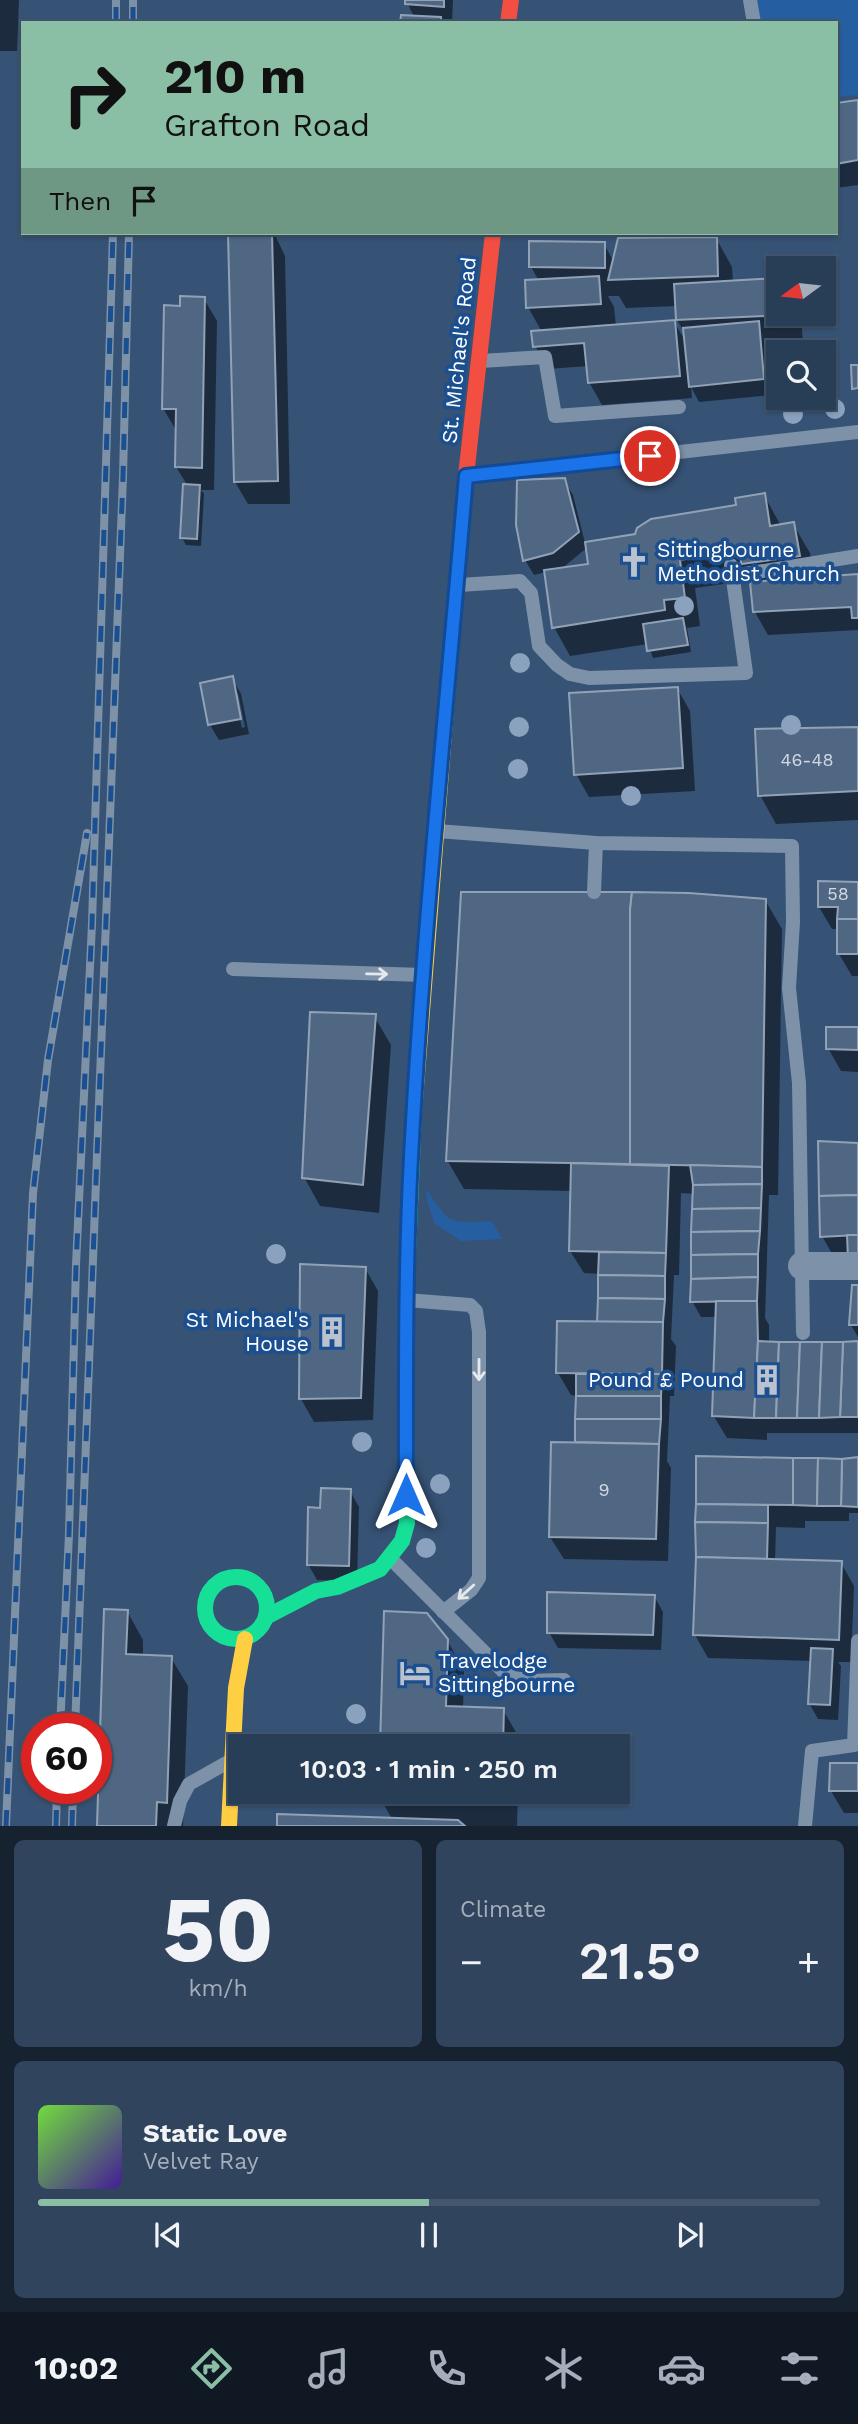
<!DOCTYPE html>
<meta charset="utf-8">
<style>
body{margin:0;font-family:"Work Sans",sans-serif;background:#30455d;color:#f1f3f6;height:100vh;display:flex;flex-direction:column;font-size:26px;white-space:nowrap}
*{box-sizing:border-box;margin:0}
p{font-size:23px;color:#a5aeba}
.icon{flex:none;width:38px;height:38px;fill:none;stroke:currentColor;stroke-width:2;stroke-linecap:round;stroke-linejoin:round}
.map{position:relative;height:1826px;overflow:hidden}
.sheet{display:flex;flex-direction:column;gap:14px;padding:14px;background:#162230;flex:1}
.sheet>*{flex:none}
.banner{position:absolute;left:21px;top:21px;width:817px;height:214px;border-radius:0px;box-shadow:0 2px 5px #0004,0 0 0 2px #44576d;background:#8abfa5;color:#111;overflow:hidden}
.needle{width:46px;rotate:255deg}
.fabs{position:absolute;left:766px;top:256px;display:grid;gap:14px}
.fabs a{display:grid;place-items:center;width:70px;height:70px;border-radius:0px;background:#283e57;box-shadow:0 2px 5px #0004,0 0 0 2px #44576d;font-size:35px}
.speed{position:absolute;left:21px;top:1713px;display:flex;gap:14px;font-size:35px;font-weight:700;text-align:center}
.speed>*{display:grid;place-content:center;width:91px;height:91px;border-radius:50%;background:#283e57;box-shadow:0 2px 5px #0004,0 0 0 2px #44576d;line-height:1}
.speed .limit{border:10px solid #d22;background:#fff;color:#111}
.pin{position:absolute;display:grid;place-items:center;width:60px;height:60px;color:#fff;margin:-30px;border:4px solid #fff;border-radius:50%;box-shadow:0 2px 7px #0007}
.me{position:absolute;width:77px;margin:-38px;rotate:0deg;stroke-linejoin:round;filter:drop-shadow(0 0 5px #0008)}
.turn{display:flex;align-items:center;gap:24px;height:147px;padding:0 28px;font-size:32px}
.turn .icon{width:91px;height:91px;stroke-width:2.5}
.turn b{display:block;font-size:49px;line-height:60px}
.then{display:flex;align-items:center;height:66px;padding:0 28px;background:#0003;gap:14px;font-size:26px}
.big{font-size:52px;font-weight:600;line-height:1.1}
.sheet .tile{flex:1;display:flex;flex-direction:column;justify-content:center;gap:10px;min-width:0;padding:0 24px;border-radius:10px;background:#30455d}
.sheet .dial{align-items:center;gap:0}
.dial b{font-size:91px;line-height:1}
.song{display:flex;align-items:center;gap:21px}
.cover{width:84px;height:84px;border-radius:10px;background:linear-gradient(135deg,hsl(100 70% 55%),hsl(260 70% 35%))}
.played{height:7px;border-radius:4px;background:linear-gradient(90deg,#8abfa5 50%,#44576d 50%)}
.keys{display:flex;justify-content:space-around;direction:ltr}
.heat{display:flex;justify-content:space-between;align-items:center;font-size:38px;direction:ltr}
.sheet .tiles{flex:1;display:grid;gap:14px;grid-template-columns:1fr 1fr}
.tile:last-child{grid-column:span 2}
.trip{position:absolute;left:228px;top:1734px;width:402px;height:70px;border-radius:0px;background:#283e57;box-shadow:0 2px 5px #0004,0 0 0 2px #44576d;font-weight:600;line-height:70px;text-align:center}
.dock{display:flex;height:112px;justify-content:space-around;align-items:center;background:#101923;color:#a5aeba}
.dock .icon{width:49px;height:49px}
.dock .current{color:#8abfa5}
.dock b{font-size:32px;color:#f1f3f6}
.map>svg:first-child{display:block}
.green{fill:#265fa1}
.shadow{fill:#0007;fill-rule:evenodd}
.building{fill:#506783;stroke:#92a2b6;stroke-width:2}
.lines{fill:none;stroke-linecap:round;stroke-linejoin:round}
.lane{stroke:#7d92a8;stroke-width:14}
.street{stroke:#7d92a8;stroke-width:28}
.fast{stroke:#16e098;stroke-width:16}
.slow{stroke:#ffcf43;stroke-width:16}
.jam{stroke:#f24e42;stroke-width:16}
.rail-casing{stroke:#7e92a7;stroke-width:8}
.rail{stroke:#1b4f8f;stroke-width:5;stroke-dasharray:16;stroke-linecap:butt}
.tree{fill:#8aa2be}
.oneway{stroke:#e5e9ee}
.route-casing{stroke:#114b97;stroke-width:18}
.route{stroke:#1a73e8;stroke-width:12}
.labels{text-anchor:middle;stroke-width:7;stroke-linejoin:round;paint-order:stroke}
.number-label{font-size:18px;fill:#d3d9e0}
.street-label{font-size:21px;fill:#fff;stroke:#1b4f8f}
.poi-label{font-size:21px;fill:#fff;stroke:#1b4f8f;text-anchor:start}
</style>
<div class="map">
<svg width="858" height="1826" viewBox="0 0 858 1826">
<rect width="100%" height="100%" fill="#365274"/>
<g class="green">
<path d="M748,0H858V95L837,97L836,23H752Z"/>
<path d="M426,1189C451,1225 447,1223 492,1221L502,1239L461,1241L435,1224L427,1201Z"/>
</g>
<g class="shadow">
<path d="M0,0H19L17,51H0Z"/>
<path d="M406,0H453L452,22L402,23L414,17Z"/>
<path d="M858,102V185L836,188V105Z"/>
<path d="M230,233H274L285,256L290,504H248L235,482Z"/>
<path d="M393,233H437L436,236Z"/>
<path d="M716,238L732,267L733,282L779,313H801L803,344L768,345L772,395L699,402L691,387L692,398L602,405L589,382L588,366L548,369L535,346L542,332L528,307L539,281L531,267L604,244L614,262ZM608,296H619L626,308L677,306V320L685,333L686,342L674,322L616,326L614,307Z"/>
<path d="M204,299L217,321L214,490H201L204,494L201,546L186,545L182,538L188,486L176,467L177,432L163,408L181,308Z"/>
<path d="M564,480L573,495L585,543L636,536L738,506L764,495L781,526L793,524L810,553L814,579L858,575V630L768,635L755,612L754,583L752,580L695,588L700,626L687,628L691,652L653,658L648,644L570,656L554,627L546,572L534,575L525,560ZM588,547L590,565L561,569Z"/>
<path d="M232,678L241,694L249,734L219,740L210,725ZM234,693H238L245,727L242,728Z"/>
<path d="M677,688L690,711L695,791L589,797L576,774Z"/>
<path d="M858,729V820L776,824L760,795Z"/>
<path d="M858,883V976H852L839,954V929H832L819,907Z"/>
<path d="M765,900L782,929L778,1195H769L765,1318L769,1325V1343H858V1433H767V1440L727,1438L713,1415L717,1317H701L692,1301L695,1194L681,1193L679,1275H674L671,1339L676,1346L674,1396H670L667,1461L671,1468L668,1561L564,1559L550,1537L577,1444L578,1396L571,1395L558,1373L599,1323L600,1274L584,1273L570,1251L572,1191L464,1189L447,1160Z"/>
<path d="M374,1016L391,1045L379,1213L320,1206L304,1177Z"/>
<path d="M858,1029V1072L841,1071L828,1048Z"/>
<path d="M858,1144V1272L835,1259L822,1236Z"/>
<path d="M365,1268L378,1291L373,1420L314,1422L301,1399Z"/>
<path d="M858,1287V1337L851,1325Z"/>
<path d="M698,1458L842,1460L858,1458V1513H849V1521H805V1528L776,1527L775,1561L841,1563L854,1586L851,1662H838L841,1666L838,1720L818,1719L809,1703L812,1661L708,1658L695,1635Z"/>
<path d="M350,1491L359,1507L357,1581L317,1580L308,1564L322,1509Z"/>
<path d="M654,1596L663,1612L661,1650L558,1648L549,1632Z"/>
<path d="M127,1611L143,1640V1657L171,1658L188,1686L183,1826H99Z"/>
<path d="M386,1613L447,1640L464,1670L463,1709L503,1710L520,1739V1746H382Z"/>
<path d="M858,1765V1813H844L831,1791Z"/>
<path d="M380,1792H518L517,1826H279L392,1819L380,1798Z"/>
</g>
<g class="building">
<path d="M405,0H444V7L405,4Z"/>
<path d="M401,15L441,17V23H400Z"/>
<path d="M858,100V160L836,164V103Z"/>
<path d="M228,233H272L278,481L234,482Z"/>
<path d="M717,237L718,276L608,280L618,238Z"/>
<path d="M529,241L605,242V268L529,267Z"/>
<path d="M599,276L601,304L526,308L525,280Z"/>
<path d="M779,278V313H787V315L676,320L674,284Z"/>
<path d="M180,296L205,297L202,468L175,467L176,409H162L164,305L180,306Z"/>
<path d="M675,320L680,376L588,383L584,343L533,347L531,331Z"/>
<path d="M759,321L764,379L689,387L683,328Z"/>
<path d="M851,365H858V388L852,389Z"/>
<path d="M565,478L579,532L553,553L523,561L516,525L517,480Z"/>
<path d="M183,484L200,485L197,539L180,538Z"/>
<path d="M765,493L770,526L794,522L800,556L741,564L740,550L680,560L685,598L664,600L665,610L552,628L544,570L588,564L585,542L635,534L637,528L651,519L736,505L735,498Z"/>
<path d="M858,574V618H852L851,607L753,612L750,582Z"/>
<path d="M683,618L688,645L647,651L643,624Z"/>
<path d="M233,676L241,719L208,725L200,683Z"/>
<path d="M678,687L683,768L574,775L569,693Z"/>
<path d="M858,727V791L758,796L755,729Z"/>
<path d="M818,881L858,882V919H837L838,907H818Z"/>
<path d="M461,892H632L630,910V1164L446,1161Z"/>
<path d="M632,892L689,893L766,899L762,1167L630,1164V910Z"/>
<rect x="837" y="919" width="21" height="35"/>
<path d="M310,1012L376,1014L363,1185L302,1178Z"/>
<path d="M826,1027H858V1050L826,1049Z"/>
<path d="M818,1141L858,1143V1195L819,1196Z"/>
<path d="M571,1163L669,1166L666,1253L569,1251Z"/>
<path d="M690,1165L762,1167V1184L693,1185Z"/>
<path d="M762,1184L761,1208L692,1209L693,1185Z"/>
<path d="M858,1195V1235L820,1237L819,1196Z"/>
<path d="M761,1208L760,1231L691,1232L692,1209Z"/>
<path d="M760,1231L758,1254L691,1255V1232Z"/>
<path d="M847,1235H858V1259H848Z"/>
<path d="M599,1252L666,1253L665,1276L598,1275Z"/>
<path d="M758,1254V1277L691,1279V1255Z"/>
<path d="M300,1264L366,1267L361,1398L299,1399Z"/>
<path d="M598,1275L665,1276V1299L598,1298Z"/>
<path d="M758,1277L757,1301L690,1302L691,1279Z"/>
<path d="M852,1285H858V1325H849Z"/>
<path d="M598,1298L665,1299L663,1322H597Z"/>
<path d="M716,1301H757L758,1341L754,1418L712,1416Z"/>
<path d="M557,1321L663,1322L662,1374L556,1373Z"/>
<path d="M758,1341L779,1342L776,1418H754Z"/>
<path d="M858,1341V1417H840L843,1342Z"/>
<path d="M779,1342H800L797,1418H776Z"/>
<path d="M800,1342H822L819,1418H797Z"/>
<path d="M822,1342H843L840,1417L819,1418Z"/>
<path d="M576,1374H662L661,1396H576Z"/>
<path d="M576,1396H661V1419H575Z"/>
<path d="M575,1419H661L659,1444L575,1442Z"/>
<path d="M551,1442L659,1444L656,1539L549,1537Z"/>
<path d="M696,1456L793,1458V1505L696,1504Z"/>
<path d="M858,1457V1507L841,1506L842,1459Z"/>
<path d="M793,1458H818L817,1506L793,1505Z"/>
<path d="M818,1458L842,1459L841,1506H817Z"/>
<path d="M321,1488L351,1489L349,1566L307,1565L308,1507L320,1508Z"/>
<path d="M696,1504L768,1505V1523L695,1522Z"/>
<path d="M695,1522L768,1523L767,1559L696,1557Z"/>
<path d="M696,1557L842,1561L839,1640L693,1635Z"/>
<path d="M547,1592L655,1595L653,1635L547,1633Z"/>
<path d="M104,1609L128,1610L126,1654L172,1656L167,1803L157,1802L156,1826H97Z"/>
<path d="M384,1611L427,1613L448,1639L446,1706L504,1708L503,1746H380Z"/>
<path d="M811,1648L833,1649L830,1705L808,1704Z"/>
<path d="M830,1763H858V1791H829Z"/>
<path d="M378,1792H502L501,1803L378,1799Z"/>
<path d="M277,1814L458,1820L465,1826H277Z"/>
</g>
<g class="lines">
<g class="lane">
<path d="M750,0L754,23"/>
<path d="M480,361L545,357L555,416L679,407"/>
<path d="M466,476L858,432"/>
<path d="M732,576L858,556"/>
<path d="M459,585L520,581L531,593L539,646L557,665L570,674L589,678L746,673L731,565"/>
<path d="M437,831L596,843L792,846L793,922L789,988L799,1083L803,1333"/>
<path d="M594,892L596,843"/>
<path d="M233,969L424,975"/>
<path d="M406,1300L470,1305L476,1311L479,1332V1578L471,1590L443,1612"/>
<path d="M391,1559L505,1673C523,1684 544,1680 564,1680"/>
<path d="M174,1826L180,1801L189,1784L228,1762"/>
<path d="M805,1826L812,1751L854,1745L858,1641"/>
</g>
<path class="street" d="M802,1266H858"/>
<g class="fast">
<circle cx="236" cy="1608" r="31"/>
<path d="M266,1617L316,1591L337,1587L380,1569L402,1541L407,1523L406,1300L414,1112"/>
</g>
<g class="slow">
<path d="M414,1112L452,633"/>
<path d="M229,1826L236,1688L245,1639"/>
</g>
<g class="jam">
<path d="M508,23L511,0"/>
<path d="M452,633L466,476L493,233"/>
</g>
<defs>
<g id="rail">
<path d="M116,23V0"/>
<path d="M133,23V0"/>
<path d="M60,1729L69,1534L76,1265L92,924L113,233"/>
<path d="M75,1729L123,477L129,233"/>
<path d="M6,1826L33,1193L48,1060L87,833"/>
<path d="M56,1826L57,1788"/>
<path d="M72,1826L73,1788"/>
</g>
</defs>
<use href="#rail" class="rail-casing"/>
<use href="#rail" class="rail"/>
</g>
<g class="tree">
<circle cx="835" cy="409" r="10"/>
<circle cx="793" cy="414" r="10"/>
<circle cx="662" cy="462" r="10"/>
<circle cx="684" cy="606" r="10"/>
<circle cx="520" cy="663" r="10"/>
<circle cx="791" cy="725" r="10"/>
<circle cx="519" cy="727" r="10"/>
<circle cx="518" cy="769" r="10"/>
<circle cx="631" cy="796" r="10"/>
<circle cx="276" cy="1254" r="10"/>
<circle cx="362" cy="1442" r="10"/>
<circle cx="440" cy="1484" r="10"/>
<circle cx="426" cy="1548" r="10"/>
<circle cx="356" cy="1714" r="10"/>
</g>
<defs><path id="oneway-shaft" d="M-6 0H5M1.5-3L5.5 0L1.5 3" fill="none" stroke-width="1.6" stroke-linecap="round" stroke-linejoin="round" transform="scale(1.75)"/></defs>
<g class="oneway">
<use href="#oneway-shaft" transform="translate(377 974) rotate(1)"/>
<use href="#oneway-shaft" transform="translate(479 1370) rotate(90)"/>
<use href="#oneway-shaft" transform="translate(466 1592) rotate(138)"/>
</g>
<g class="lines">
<defs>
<path id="route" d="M406,1495C406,1382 405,1270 411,1157C423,930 447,703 466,476L650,456"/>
</defs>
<use href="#route" class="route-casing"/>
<use href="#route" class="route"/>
</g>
<defs>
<symbol id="church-bare" viewBox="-9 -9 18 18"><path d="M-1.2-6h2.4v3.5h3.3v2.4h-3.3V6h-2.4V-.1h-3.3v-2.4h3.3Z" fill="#b9c2ce" stroke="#1b4f8f" stroke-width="2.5" paint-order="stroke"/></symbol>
<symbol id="building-bare" viewBox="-9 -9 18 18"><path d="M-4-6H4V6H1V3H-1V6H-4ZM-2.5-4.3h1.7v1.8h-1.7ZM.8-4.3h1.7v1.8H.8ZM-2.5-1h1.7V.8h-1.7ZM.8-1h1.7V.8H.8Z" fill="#b9c2ce" stroke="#1b4f8f" stroke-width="2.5" paint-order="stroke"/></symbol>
<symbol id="hotel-bare" viewBox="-9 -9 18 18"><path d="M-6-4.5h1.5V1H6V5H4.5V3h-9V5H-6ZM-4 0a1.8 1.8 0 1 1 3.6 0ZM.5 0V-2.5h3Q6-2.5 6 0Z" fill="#b9c2ce" stroke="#1b4f8f" stroke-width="2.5" paint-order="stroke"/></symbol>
</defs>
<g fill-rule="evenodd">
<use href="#church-bare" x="612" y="540" width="44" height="44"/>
<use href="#building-bare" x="310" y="1310" width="44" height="44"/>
<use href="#building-bare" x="745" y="1358" width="44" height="44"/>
<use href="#hotel-bare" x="393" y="1651" width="44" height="44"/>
</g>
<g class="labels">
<g class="number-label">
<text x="807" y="766">46-48</text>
<text x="838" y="900">58</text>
<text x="604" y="1496">9</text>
</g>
<g class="street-label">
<text transform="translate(459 350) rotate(-84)" y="7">St. Michael's Road</text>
</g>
<g class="poi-label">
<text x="657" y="557">Sittingbourne<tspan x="657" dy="24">Methodist Church</tspan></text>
<text x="309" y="1327" text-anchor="end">St Michael's<tspan x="309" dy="24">House</tspan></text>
<text x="744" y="1387" text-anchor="end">Pound £ Pound</text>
<text x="438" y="1668">Travelodge<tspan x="438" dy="24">Sittingbourne</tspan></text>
</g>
</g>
</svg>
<div class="fabs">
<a><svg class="needle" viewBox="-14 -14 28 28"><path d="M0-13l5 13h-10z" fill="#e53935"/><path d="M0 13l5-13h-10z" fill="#a5aeba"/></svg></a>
<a><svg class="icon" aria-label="search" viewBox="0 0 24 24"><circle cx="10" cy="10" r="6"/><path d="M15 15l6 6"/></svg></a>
</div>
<div class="speed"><div class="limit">60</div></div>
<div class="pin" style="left:650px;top:456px;background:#d93025"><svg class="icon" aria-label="arrive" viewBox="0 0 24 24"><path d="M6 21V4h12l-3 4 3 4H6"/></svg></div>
<svg class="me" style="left:406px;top:1495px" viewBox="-20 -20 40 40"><path d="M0-17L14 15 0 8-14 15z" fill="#1a73e8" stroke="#fff" stroke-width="4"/></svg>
<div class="trip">10:03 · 1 min · 250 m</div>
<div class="banner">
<div class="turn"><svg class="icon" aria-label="right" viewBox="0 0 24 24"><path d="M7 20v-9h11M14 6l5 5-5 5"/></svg><div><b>210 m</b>Grafton Road</div></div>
<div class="then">Then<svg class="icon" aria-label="arrive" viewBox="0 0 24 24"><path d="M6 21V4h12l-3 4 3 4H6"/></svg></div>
</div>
</div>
<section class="sheet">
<div class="tiles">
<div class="tile dial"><b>50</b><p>km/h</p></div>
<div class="tile"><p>Climate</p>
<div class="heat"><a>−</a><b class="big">21.5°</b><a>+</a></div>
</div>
<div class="tile">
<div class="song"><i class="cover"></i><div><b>Static Love</b><p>Velvet Ray</p></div></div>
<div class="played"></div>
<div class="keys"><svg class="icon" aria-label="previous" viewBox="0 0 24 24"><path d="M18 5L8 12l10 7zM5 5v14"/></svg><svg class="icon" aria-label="pause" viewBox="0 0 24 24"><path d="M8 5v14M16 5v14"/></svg><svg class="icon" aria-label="next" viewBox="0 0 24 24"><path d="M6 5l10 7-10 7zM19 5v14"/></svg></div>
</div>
</div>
</section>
<nav class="dock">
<b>10:02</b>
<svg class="icon current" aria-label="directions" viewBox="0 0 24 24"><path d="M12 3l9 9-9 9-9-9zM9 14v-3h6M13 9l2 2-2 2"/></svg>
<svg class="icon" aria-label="music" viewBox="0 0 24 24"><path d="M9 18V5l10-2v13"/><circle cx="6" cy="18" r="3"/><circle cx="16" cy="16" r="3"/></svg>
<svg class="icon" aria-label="phone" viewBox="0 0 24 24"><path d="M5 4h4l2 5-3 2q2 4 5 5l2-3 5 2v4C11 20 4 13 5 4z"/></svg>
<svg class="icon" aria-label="climate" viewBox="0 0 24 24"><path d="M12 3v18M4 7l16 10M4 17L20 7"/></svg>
<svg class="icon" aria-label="car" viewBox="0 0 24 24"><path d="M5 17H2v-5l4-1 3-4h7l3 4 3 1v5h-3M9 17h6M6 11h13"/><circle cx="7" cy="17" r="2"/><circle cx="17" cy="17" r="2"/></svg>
<svg class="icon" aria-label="filters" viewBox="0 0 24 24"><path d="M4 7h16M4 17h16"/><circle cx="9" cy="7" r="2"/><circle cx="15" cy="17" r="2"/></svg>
</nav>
